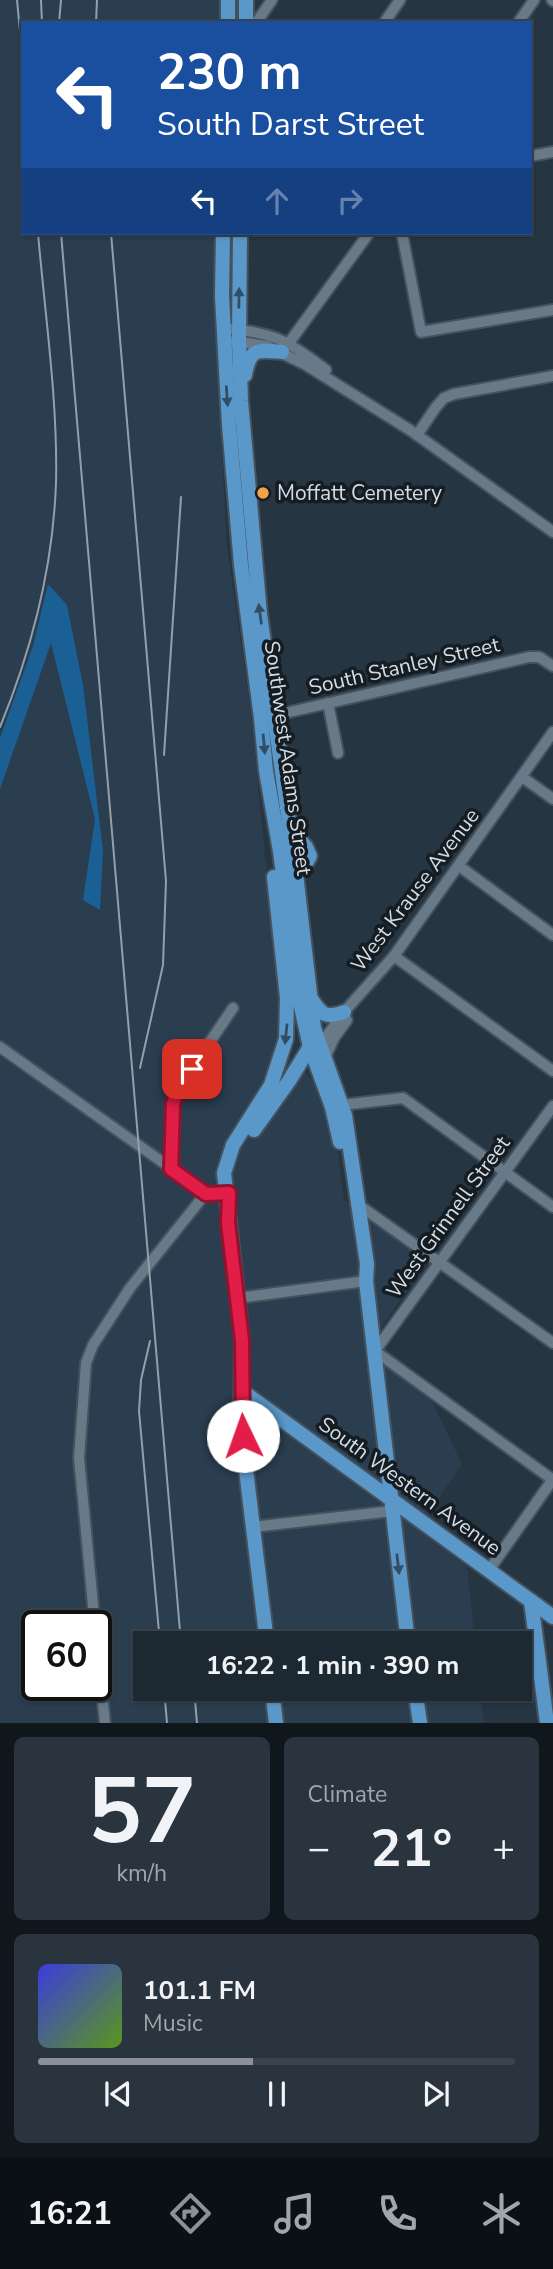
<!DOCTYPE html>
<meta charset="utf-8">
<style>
body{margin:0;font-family:"Nunito Sans",sans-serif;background:#29343e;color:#f1f3f6;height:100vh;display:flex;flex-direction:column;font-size:26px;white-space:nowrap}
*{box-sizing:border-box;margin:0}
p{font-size:23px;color:#a0a6ac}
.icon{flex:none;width:38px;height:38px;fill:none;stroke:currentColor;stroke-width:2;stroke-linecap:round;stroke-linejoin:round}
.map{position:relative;height:1723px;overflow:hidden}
.panel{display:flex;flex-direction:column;gap:14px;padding:14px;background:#0f161c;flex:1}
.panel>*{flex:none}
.guide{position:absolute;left:21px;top:21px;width:511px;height:214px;border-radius:0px;box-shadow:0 2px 5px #0004,0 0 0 2px #3a444d;background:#1a4fa0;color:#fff;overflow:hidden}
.speed{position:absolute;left:21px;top:1610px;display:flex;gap:14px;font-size:35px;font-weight:700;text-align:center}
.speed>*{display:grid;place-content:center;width:91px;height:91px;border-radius:50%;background:#1c2832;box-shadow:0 2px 5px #0004,0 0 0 2px #3a444d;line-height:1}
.speed .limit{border:4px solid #111;border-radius:10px;background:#fff;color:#111}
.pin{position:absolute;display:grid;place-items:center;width:60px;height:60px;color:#fff;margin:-30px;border-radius:14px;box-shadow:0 4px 10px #0006}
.me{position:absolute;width:77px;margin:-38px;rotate:357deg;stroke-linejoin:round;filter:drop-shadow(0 0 5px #0008)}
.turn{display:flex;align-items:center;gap:24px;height:147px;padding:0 21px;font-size:32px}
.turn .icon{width:91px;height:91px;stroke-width:2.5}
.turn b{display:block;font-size:49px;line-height:60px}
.lanes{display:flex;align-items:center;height:66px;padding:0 21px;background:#0003;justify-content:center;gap:35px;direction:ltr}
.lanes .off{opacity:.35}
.big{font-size:52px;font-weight:700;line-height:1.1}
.panel .widget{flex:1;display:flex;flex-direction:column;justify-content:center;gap:10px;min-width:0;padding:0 24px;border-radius:10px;background:#29343e}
.panel .dial{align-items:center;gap:0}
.dial b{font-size:91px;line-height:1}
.song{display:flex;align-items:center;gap:21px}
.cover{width:84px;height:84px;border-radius:10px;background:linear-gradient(135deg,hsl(240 70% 55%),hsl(90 70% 35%))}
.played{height:7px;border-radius:4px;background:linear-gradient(90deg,#8c9099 45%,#3a444d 45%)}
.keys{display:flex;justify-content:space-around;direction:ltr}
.heat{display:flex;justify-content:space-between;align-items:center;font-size:38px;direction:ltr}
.panel .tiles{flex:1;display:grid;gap:14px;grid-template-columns:1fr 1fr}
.widget:last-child{grid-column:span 2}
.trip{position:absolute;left:133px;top:1631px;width:399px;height:70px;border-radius:0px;background:#1c2832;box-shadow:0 2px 5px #0004,0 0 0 2px #3a444d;font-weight:700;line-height:70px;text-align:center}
.dock{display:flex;height:112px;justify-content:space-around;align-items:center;background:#0b1014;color:#a0a6ac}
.dock .icon{width:49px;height:49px}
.dock .active{color:#8c9099}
.dock b{font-size:32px;color:#f1f3f6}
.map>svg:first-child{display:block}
.built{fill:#2a3e50;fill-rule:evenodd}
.green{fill:#1a6095}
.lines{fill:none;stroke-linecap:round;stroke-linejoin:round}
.minor-casing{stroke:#45525e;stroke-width:14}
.major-casing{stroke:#45525e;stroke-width:18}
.minor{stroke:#687988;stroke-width:10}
.major{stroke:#5b98ca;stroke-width:14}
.rail{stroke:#949fa9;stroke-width:2}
.oneway{fill:#314e65}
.route-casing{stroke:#92132f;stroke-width:18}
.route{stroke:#e11d48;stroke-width:12}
.poi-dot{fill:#f5a345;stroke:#151c22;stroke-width:2.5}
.labels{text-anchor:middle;stroke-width:7;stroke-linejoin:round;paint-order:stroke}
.poi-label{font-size:21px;fill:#d4dde6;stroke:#151c22;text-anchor:start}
.street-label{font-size:21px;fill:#d4dde6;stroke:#151c22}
</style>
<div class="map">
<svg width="553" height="1723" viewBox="0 0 553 1723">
<rect width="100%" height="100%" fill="#263542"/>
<path class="built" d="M0,0H221L222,23H23V233H219L217,361L227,547L251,714L279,998L278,1046L318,1086L336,1139L344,1200L428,1260L380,1329L388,1366L430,1397L462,1464L418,1529L467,1566L475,1643H145V1689H480L484,1723H0ZM37,1626H96V1685H37Z"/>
<path class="green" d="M48,584L67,605L83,685L103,851L100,910L83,900L95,819L51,643L0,789V738L33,646Z"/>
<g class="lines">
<defs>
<g id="minor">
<path d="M552,0L553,1"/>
<path d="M256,23L272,0"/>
<path d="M384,23L400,0"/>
<path d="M518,23L534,0"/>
<path d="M530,156L553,152"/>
<path d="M402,233L421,332L553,310"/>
<path d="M224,328C274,333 286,339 326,370"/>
<path d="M234,341L267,346L306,365L410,430L553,532"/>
<path d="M286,347L369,233"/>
<path d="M417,435L436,407L444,398L454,394L553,376"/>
<path d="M328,703L338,753"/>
<path d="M268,717L529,657H539L553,666"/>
<path d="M522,777L553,799"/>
<path d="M459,866L553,935"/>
<path d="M394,956L553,1071"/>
<path d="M0,1047L206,1193H229"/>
<path d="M319,1047L344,1012L394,956L553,732"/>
<path d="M325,1058L334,1038L347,1020"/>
<path d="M342,1105L403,1098L553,1207"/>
<path d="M553,1106L375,1351L553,1480"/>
<path d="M171,1169L172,1114L178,1089L233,1008"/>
<path d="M356,1203L553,1343"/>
<path d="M238,1298L366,1281"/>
<path d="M253,1527L392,1511"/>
<path d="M489,1570L553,1479"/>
<path d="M95,1626L79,1458L86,1363L93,1345L130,1288L206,1193"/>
<path d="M96,1634L105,1723"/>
</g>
<g id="major">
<path d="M228,0V23"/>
<path d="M246,23V0"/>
<path d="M223,233L222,296L229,425L241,565L261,718L266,771L280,851L300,1002L310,1047L332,1107L340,1142"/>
<path d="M240,233L239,341L241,401L260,614L295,865L314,1028L345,1115L367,1264L366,1281L408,1643"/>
<path d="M245,375C250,347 258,350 282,352"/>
<path d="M288,859L295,865L306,863L310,856L306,847L292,831"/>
<path d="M311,999C322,1014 324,1019 344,1012"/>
<path d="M254,1130L289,1081L311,1045"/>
<path d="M242,1391L553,1617"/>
<path d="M531,1601L547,1723"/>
<path d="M267,1643L243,1445L241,1413L242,1340L224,1173L233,1145L271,1085L286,1039L287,998L274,877"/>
<path d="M272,1689L276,1723"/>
<path d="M415,1689L420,1723"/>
</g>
</defs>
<use href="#minor" class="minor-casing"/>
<use href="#major" class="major-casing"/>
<use href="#minor" class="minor"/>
<use href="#major" class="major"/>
<g class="rail">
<path d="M17,0L23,63"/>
<path d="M41,0L42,23"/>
<path d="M59,23L61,0"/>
<path d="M96,23L97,0"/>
<path d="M61,233L181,1643"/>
<path d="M111,233L166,881L163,965L140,1068"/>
<path d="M0,727C32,649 53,568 56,483C58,402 45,315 38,233"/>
<path d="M164,755L181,497"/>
<path d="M150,1341L141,1380L139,1411L160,1643"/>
<path d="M164,1689L167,1723"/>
<path d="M194,1689L197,1723"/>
</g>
</g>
<defs><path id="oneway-solid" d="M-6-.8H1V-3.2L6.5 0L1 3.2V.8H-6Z" transform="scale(1.75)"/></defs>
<g class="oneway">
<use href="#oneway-solid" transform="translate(239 298) rotate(-89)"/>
<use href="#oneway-solid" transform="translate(227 396) rotate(86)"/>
<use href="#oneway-solid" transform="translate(260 614) rotate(-98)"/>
<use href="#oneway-solid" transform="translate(264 744) rotate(85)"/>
<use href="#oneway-solid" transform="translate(286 1034) rotate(96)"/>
<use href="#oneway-solid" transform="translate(398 1564) rotate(83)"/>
</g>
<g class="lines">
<defs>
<path id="route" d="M192,1069L178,1089L173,1104L171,1169L206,1194L229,1193L228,1223L242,1340L243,1436"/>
</defs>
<use href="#route" class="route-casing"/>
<use href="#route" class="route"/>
</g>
<circle class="poi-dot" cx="263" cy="493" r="7"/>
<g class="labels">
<g class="poi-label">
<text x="277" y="500">Moffatt Cemetery</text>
</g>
<g class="street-label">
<text transform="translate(404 666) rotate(-13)" y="7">South Stanley Street</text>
<text transform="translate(288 758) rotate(82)" y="7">Southwest Adams Street</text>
<text transform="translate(415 890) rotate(-53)" y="7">West Krause Avenue</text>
<text transform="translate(448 1217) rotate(-54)" y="7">West Grinnell Street</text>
<text transform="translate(410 1486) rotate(36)" y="7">South Western Avenue</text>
</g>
</g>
</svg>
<div class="speed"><div class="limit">60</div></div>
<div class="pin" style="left:192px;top:1069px;background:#d93025"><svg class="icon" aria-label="arrive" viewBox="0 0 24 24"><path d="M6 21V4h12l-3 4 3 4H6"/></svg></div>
<svg class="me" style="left:243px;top:1436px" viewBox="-20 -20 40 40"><circle r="19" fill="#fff"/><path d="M0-13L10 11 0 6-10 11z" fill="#e11d48"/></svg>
<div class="trip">16:22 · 1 min · 390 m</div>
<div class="guide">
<div class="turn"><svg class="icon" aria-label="left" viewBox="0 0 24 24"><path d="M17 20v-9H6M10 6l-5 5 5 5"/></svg><div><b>230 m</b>South Darst Street</div></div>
<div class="lanes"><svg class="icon" aria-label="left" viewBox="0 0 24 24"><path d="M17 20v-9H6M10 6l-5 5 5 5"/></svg><svg class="icon off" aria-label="ahead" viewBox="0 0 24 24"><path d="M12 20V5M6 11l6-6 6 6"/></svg><svg class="icon off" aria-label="right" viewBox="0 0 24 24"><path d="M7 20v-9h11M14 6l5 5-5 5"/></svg></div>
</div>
</div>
<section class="panel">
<div class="tiles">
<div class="widget dial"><b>57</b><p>km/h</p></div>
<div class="widget"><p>Climate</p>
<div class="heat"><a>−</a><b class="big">21°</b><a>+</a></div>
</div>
<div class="widget">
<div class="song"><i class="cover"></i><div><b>101.1 FM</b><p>Music</p></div></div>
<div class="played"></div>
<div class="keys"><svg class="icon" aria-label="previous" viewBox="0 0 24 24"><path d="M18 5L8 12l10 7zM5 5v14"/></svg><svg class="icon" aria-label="pause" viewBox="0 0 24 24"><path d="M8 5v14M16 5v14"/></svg><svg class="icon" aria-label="next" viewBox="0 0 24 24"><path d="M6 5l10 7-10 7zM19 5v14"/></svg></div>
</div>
</div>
</section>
<nav class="dock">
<b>16:21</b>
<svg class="icon active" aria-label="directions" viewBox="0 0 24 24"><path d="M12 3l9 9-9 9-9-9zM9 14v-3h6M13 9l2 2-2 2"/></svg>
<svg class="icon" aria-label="music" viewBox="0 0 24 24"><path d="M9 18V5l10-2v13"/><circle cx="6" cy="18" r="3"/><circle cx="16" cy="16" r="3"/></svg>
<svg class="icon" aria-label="phone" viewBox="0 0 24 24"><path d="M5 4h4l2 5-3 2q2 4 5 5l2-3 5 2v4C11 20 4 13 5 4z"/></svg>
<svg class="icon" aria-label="climate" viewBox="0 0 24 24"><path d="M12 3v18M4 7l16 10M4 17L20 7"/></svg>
</nav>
